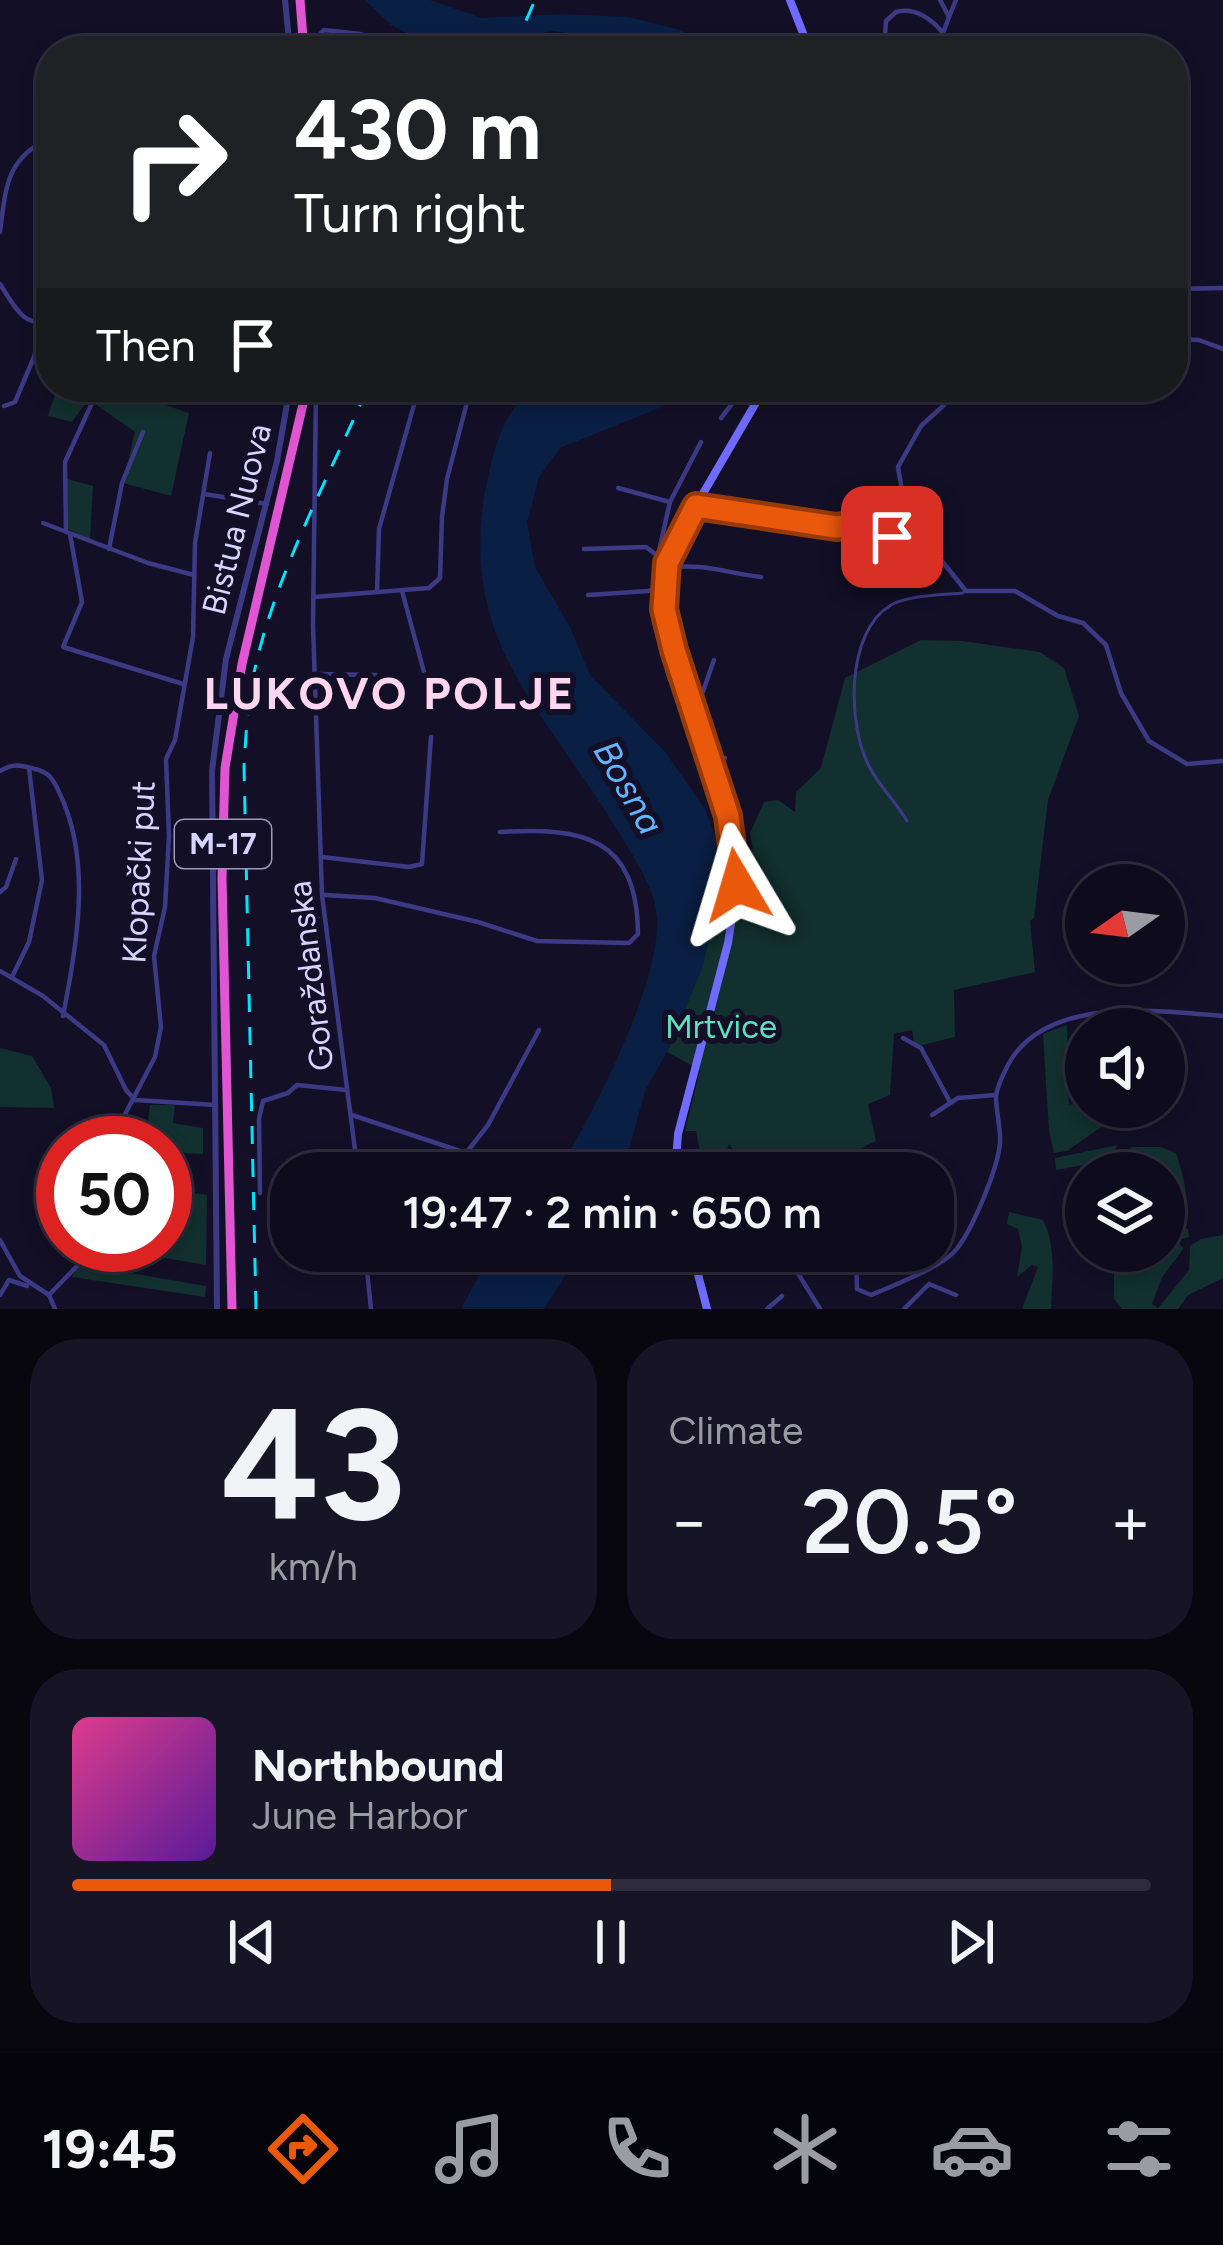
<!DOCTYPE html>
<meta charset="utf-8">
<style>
body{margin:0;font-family:Figtree,sans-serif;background:#171425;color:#f1f3f6;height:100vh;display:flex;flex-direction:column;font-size:45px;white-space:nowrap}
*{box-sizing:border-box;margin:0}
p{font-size:39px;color:#9b9ba3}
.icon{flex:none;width:66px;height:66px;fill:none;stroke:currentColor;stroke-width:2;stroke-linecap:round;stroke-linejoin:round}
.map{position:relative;height:1309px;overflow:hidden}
.panel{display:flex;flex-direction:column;gap:30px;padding:30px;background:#08060f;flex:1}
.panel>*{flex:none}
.top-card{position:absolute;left:36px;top:36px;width:1152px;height:366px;border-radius:48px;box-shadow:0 6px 18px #0003,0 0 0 3px #2e2b3b;background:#202124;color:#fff;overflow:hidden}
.needle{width:78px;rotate:256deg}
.tools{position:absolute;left:1065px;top:864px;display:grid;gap:24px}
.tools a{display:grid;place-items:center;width:120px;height:120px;border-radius:50%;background:#0e0b1c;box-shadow:0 6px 18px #0003,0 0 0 3px #2e2b3b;font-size:60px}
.speed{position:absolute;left:36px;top:1116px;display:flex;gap:24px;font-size:60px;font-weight:700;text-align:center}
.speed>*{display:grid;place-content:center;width:156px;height:156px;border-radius:50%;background:#0e0b1c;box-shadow:0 6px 18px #0003,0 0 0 3px #2e2b3b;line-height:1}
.speed .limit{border:18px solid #d22;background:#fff;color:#111}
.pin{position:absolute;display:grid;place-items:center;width:102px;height:102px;color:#fff;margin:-51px;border-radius:24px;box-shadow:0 6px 18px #0006}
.me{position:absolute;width:132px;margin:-66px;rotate:353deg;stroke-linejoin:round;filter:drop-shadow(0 0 9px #0008)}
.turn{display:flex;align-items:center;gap:42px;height:252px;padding:0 60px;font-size:54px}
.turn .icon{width:156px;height:156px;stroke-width:2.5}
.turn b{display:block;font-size:84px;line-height:102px}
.then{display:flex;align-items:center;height:114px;padding:0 60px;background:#0003;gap:24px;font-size:45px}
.big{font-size:90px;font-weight:600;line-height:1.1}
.panel .widget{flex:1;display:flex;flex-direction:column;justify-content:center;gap:18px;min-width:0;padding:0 42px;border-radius:48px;background:#171425}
.panel .dial{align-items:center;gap:0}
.dial b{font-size:156px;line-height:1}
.song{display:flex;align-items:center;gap:36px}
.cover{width:144px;height:144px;border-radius:18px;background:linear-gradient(135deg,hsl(330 70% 55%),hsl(270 70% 35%))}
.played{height:12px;border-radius:6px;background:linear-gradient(90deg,#ea580c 50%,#2e2b3b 50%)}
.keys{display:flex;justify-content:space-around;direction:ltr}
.heat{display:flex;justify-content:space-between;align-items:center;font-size:66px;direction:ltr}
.panel .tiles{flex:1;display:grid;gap:30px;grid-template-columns:1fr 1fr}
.widget:last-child{grid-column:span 2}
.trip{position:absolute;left:270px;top:1152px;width:684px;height:120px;border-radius:48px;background:#0e0b1c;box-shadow:0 6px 18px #0003,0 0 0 3px #2e2b3b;font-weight:600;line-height:120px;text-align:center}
.dock{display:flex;height:192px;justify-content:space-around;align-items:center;background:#06040b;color:#9b9ba3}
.dock .icon{width:84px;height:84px}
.dock .active{color:#ea580c}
.dock b{font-size:54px;color:#f1f3f6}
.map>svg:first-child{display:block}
.green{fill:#12302f}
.water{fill:#0a1f44}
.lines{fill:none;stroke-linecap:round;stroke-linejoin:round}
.pedestrian{stroke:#3d3a85;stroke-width:3}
.minor{stroke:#3d3a85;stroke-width:4.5}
.tertiary{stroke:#3d3a85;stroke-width:6}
.secondary{stroke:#6f6bff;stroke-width:8}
.trunk{stroke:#e055d1;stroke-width:9}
.rail{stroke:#00e5ff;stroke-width:3;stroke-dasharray:18 15;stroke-linecap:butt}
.route-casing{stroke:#983908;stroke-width:30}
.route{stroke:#ea580c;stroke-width:21}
.labels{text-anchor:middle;stroke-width:12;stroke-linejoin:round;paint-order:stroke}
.shield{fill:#130f26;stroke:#9e99be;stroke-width:3}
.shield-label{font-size:30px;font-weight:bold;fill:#d9d4ff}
.street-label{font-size:33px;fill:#d9d4ff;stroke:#130f26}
.park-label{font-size:33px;fill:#5fe0c0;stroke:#130f26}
.water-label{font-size:36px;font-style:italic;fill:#62b6ff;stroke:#130f26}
.district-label{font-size:45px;font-weight:bold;letter-spacing:3px;fill:#ffd6f0;stroke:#130f26}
</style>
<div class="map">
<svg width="1223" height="1309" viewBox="0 0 1223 1309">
<rect width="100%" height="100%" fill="#130f26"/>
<g class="green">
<path d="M51,364V387H158L157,402L189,413L171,496L123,483L135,432L88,399L72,422L48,416L56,391L45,387Z"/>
<path d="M67,479L93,486L90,540L68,529Z"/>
<path d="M921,640L962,641L1040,652L1064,668L1079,716L1048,800L1034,918L1030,921L1035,972L954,990L955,1037L915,1047L912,1030L894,1034L890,1095L868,1104L876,1141C830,1164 803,1173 751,1173L729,1144L719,1173H704L696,1131H685L700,1070L667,1052C695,989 718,929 721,858H738L753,849L750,833L764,802L778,800L795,812L796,792L821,768L845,678Z"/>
<path d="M1067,1025L1069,1105L1086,1097V1107H1130L1067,1151L1054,1153L1049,1131L1043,1034Z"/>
<path d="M0,1048L32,1056L51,1088L54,1108L0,1107Z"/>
<path d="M150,1105H175L173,1123L203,1128V1154L165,1152V1143H143L148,1137L130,1123L148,1122Z"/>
<path d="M1117,1145L1112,1160L1127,1163L1131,1147H1161L1176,1153C1183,1174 1193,1209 1181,1227L1188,1229L1189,1237L1176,1241L1184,1248L1162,1277L1152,1304L1158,1308L1189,1270L1190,1246L1201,1239L1223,1235V1278L1188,1295L1178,1309H1122L1114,1299V1265L1107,1251H1164V1173H1113L1111,1160L1056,1170L1055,1158Z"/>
<path d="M165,1189L207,1195L206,1265L124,1251L119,1271L206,1286L205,1297L72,1277L86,1245H165Z"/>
<path d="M1009,1212L1043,1220C1057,1248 1052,1279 1051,1309H1022L1038,1267L1032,1265L1017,1277L1022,1247L1018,1229L1007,1224Z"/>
</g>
<g class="water">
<path d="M365,0H430L482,18L563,14L628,17L677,29L729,51C671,51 611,40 552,31L539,34V39L627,51H442L391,25Z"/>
<path d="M537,387H698L659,408L560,448L539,477L527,522L535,567L570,627L590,675L666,753L705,809L719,846L718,900L703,966L667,1052L645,1091L630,1146L618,1173H557C591,1117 667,974 656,910C652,882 630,852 616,828C542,706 455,639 487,481C495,446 504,407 537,387Z"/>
<path d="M510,1251H581L544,1309H461L479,1275Z"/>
</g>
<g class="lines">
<path class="pedestrian" d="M907,821C896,802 880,787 870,768C847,727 845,632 891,605C909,595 942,595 963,593"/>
<g class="minor">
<path d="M940,0L949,17L943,33L948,51"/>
<path d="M949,17L956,0"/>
<path d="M319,51L318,36L324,30L360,34L417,51"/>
<path d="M884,51L886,21L896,12C915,7 932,19 943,33"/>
<path d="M0,232C6,188 5,159 51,137"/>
<path d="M0,284C14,305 22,328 51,321"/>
<path d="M1173,289L1223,288"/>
<path d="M1173,339L1199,340L1223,349"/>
<path d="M316,387L313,625L322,895L358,1173"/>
<path d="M4,406L15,402L34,357L41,324"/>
<path d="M721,418L745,387"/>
<path d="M618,488L670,502"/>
<path d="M204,494L267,504"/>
<path d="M696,506L837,527L861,524L925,551L930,546L903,496L898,467L921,426L944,405L956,387"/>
<path d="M43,523L148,563L194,575"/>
<path d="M66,532L65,462L97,392"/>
<path d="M70,534L82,602L63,647L183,684"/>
<path d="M930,546L966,591H1015L1058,616L1083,623L1106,645L1121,693L1149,741L1187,764L1223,761"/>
<path d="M109,549L122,483L143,432"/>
<path d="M584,549L646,547L667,563"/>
<path d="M658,555L670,502L701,442"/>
<path d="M672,567C707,564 727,573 761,577"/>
<path d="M402,591L424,672"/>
<path d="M377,592L379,529L419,387"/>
<path d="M588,595L648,591L665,586"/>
<path d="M314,597L429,588L440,578L442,517L447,479L471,387"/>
<path d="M665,609L656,611L654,622L670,680"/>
<path d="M315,674L376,675"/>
<path d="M692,705L701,697L714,660"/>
<path d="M706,745H710L718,759L725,758"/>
<path d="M0,771C14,763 20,765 35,769C50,772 54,781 60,794C92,862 77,943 63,1016"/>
<path d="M322,857L409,867L422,864L431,737"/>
<path d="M0,892L6,887L16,859"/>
<path d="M325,895L375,898L478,922L537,941L629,943L638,934C637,837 583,827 500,832"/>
<path d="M0,971L43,996L104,1045L126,1090L135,1100L216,1105"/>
<path d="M12,977L29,942L42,880L29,768"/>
<path d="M903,1038L921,1048L950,1102"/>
<path d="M352,1115L466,1153L488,1125L539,1030"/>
<path d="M932,1115L958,1098L996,1095"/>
<path d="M110,1143L155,1057L161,1027L154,956L165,907L169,836L166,759L175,740L193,637L195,543L210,453"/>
<path d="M260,1193L259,1119L263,1101L288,1093L297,1085L346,1090"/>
<path d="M0,1240L20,1276L49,1295L55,1309"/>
<path d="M365,1251L371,1309"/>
<path d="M792,1251L794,1267L820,1309"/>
<path d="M856,1251L857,1289L871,1295C893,1286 938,1268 953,1253C971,1235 998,1168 1000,1143C1001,1128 996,1112 996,1097C997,1085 1004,1073 1009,1063C1048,995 1159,1011 1223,1016"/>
<path d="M0,1295L9,1280L27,1286"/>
<path d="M49,1295L77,1266L85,1245"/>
<path d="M767,1309L782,1296"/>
<path d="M904,1309L929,1284L956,1295"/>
</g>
<g class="tertiary">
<path d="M285,0L290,51"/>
<path d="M217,1309L212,771L226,659L277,461L290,387"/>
</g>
<g class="secondary">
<path d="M790,0L810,51"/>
<path d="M675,1173L678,1134L728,943L737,885L728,816L666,620L665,579L676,540L765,387"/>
<path d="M692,1251L707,1309"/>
</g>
<g class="trunk">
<path d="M300,0L304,51"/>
<path d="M232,1309L222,878L225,768L242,664L307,387"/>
</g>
<g class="rail">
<path d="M513,51L535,0"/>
<path d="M256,1309L244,766C246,732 248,698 256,664C278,569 329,477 368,387"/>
</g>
</g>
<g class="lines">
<defs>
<path id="route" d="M737,885L728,816L674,650L664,609L667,563L696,506L836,527L861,524L892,537"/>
</defs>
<use href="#route" class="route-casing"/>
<use href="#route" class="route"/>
</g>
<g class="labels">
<rect class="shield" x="175" y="820" width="96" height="48" rx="9"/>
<g class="shield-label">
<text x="223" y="854">M-17</text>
</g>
<g class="street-label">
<text transform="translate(236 519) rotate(-76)" y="12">Bistua Nuova</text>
<text transform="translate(138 872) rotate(-87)" y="12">Klopački put</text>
<text transform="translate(310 976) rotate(-97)" y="12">Goraždanska</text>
</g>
<g class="park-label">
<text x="721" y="1038">Mrtvice</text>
</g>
<g class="water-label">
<text transform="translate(629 787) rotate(60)" y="13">Bosna</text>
</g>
<g class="district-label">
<text x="390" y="709">LUKOVO POLJE</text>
</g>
</g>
</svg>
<div class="tools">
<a><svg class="needle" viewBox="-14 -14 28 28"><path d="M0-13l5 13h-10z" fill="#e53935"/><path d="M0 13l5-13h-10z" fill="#9b9ba3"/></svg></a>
<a><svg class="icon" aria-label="sound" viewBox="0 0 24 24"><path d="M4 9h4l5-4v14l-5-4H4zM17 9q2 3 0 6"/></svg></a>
<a><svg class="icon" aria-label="layers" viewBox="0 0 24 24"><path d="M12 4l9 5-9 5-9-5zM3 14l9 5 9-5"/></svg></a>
</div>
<div class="speed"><div class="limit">50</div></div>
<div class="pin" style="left:892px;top:537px;background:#d93025"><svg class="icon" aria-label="arrive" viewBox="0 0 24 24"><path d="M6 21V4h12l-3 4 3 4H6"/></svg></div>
<svg class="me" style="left:737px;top:885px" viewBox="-20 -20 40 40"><path d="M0-17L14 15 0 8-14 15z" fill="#ea580c" stroke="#fff" stroke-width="4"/></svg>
<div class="trip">19:47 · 2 min · 650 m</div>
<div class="top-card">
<div class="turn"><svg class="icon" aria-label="right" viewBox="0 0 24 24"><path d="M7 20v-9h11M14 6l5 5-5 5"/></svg><div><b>430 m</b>Turn right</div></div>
<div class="then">Then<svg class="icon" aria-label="arrive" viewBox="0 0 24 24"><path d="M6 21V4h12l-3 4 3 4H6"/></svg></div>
</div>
</div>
<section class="panel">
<div class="tiles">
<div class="widget dial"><b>43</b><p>km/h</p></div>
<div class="widget"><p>Climate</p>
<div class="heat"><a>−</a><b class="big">20.5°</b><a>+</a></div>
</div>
<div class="widget">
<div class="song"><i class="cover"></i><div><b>Northbound</b><p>June Harbor</p></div></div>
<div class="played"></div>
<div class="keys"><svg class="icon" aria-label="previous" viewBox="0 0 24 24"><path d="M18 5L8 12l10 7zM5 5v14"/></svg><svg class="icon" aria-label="pause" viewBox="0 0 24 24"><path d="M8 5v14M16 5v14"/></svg><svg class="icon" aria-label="next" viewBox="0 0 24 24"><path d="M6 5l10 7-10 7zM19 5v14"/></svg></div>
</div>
</div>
</section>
<nav class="dock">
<b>19:45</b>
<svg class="icon active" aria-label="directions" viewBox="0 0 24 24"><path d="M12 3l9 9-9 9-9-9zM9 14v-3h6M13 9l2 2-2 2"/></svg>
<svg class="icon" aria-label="music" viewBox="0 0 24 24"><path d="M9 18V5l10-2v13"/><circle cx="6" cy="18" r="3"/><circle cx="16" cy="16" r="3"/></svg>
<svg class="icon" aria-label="phone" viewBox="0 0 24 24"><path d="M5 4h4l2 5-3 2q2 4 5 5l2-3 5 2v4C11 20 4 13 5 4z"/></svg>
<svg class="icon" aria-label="climate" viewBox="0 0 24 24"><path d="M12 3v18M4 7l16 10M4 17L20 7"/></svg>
<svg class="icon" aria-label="car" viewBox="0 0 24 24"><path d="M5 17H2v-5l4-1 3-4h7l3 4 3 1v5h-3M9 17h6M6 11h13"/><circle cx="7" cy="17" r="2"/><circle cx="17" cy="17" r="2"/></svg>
<svg class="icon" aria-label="filters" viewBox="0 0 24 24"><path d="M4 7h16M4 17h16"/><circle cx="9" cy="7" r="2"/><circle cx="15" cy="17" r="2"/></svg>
</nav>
